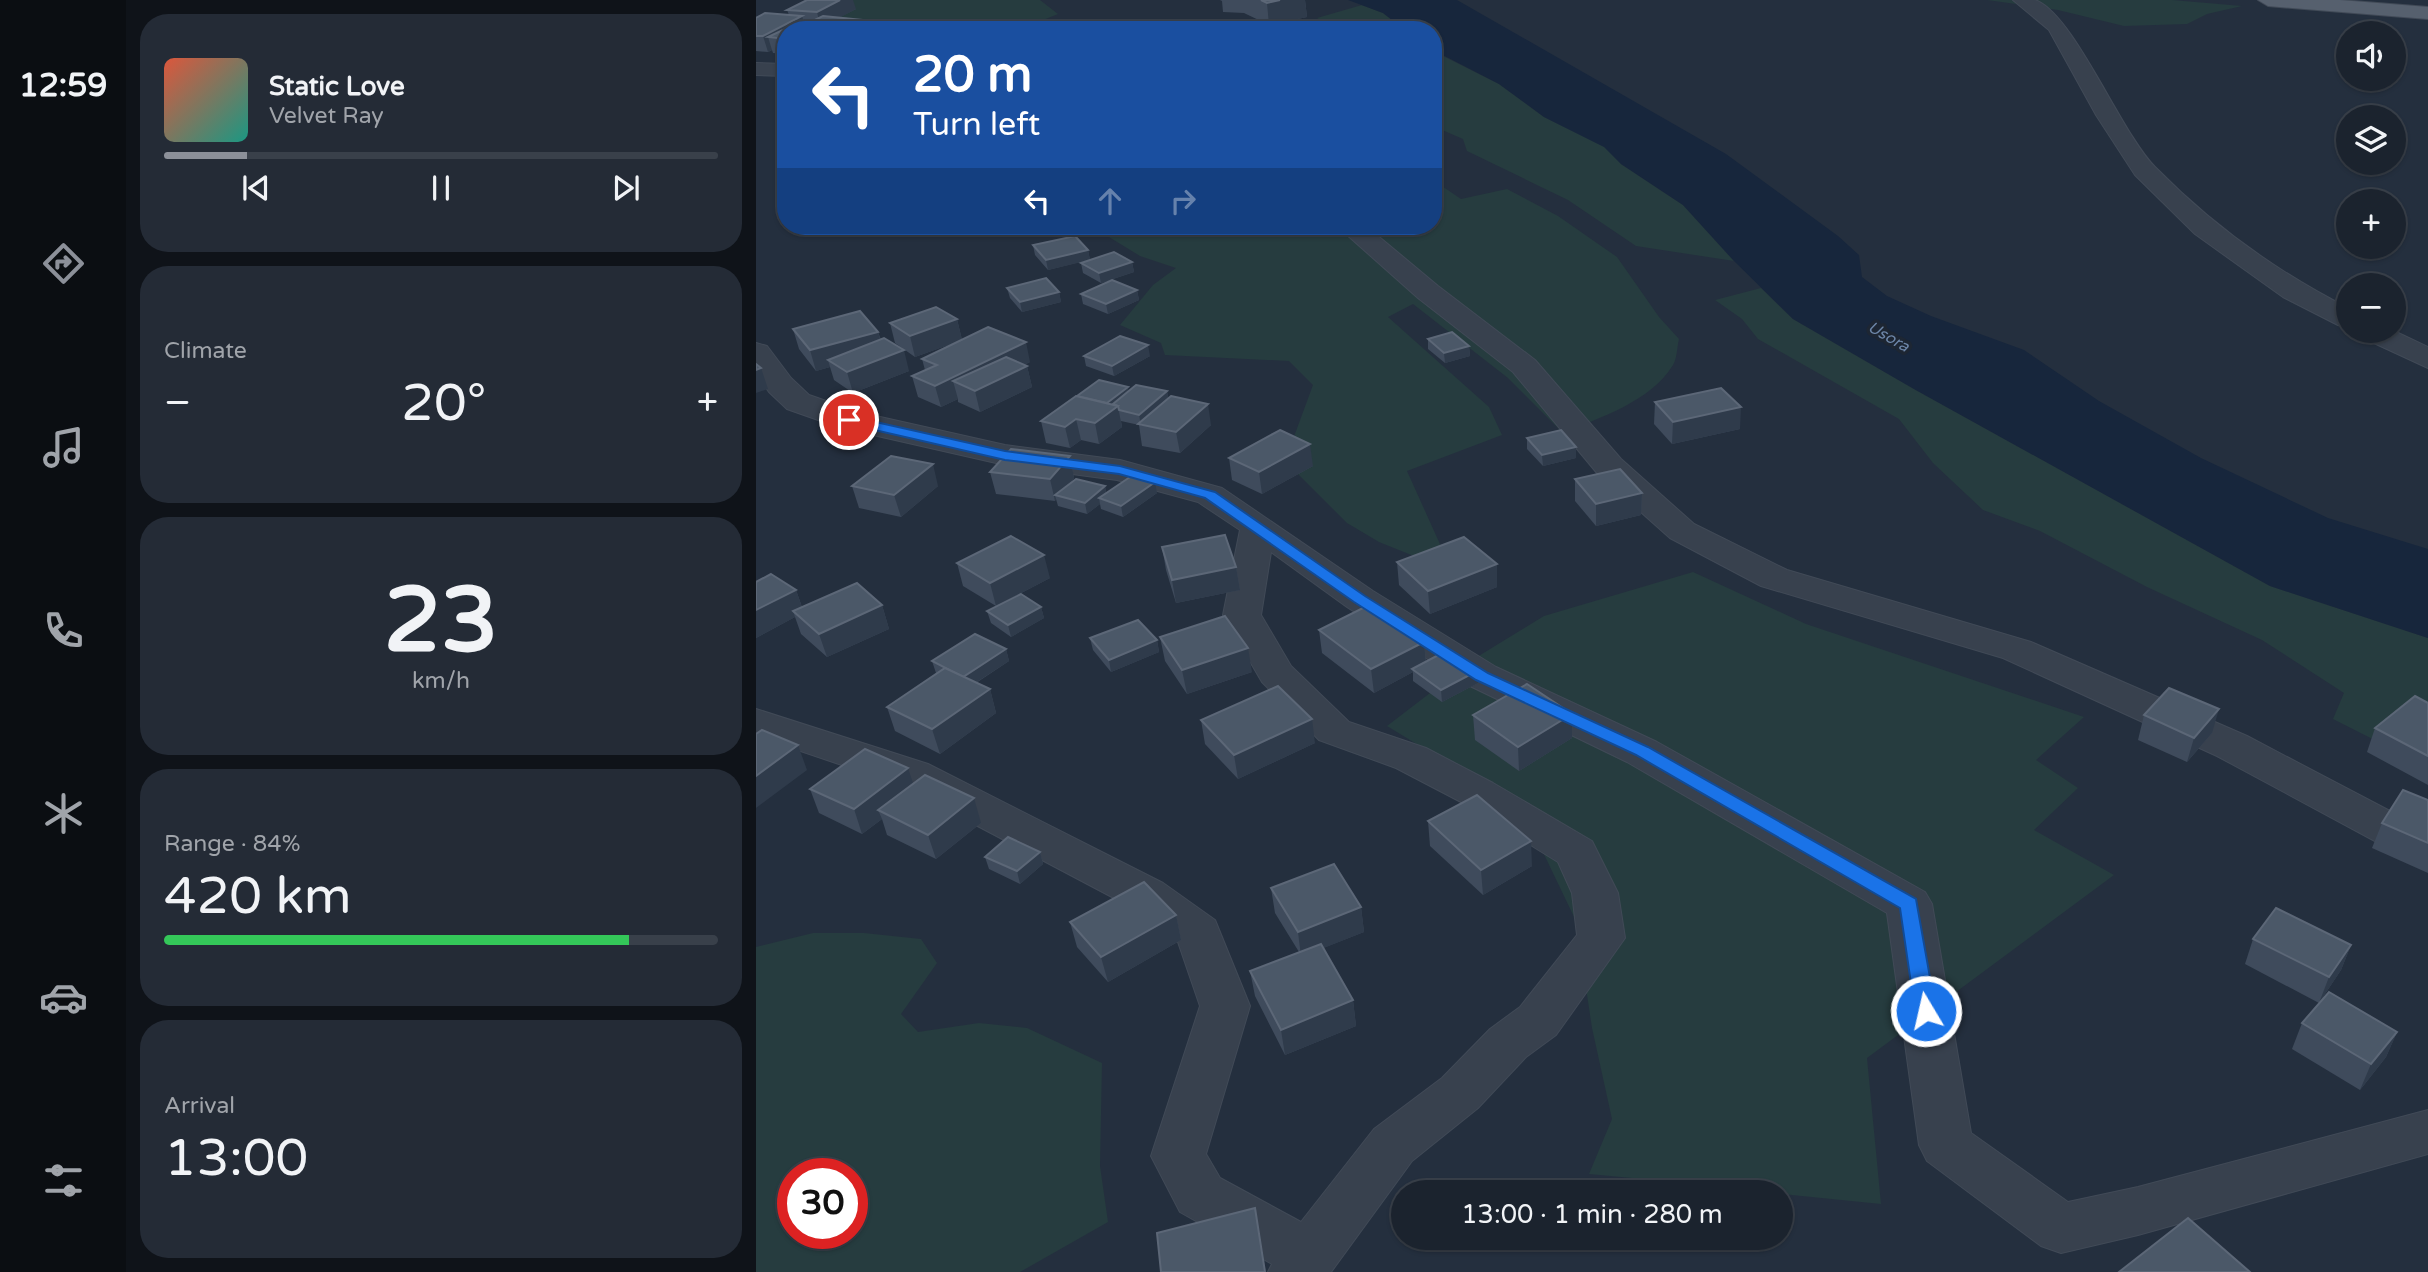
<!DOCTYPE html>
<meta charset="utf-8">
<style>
body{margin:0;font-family:"Varela Round",sans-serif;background:#242b36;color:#f1f3f6;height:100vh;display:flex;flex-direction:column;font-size:26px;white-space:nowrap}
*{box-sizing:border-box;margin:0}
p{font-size:23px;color:#a0a4aa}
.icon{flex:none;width:38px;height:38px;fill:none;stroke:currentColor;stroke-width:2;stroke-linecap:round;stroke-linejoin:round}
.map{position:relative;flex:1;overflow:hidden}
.sheet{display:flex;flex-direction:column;gap:14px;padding:14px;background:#0f1319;width:630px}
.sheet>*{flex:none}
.guide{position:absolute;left:21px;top:21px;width:665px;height:214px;border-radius:28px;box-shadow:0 2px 5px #0004,0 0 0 2px #39404a;background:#1a4fa0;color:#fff;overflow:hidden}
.fabs{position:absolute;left:1580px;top:21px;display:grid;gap:14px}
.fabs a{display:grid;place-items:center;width:70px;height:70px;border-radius:50%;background:#1b232e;box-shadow:0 2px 5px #0004,0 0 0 2px #39404a;font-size:35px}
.speed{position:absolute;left:21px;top:1158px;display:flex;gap:14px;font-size:35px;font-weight:700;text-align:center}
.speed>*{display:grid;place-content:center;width:91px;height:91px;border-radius:50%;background:#1b232e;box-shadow:0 2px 5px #0004,0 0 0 2px #39404a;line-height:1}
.speed .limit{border:10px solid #d22;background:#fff;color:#111}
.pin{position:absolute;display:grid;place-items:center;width:60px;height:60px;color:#fff;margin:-30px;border:4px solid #fff;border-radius:50%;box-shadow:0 2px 7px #0007}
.me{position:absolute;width:77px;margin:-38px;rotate:351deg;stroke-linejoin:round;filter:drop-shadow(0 0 5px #0008)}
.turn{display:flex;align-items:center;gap:24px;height:147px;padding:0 21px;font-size:32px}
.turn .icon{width:91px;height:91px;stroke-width:2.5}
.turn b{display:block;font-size:49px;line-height:60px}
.lanes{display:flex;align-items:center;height:66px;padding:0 21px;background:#0003;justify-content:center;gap:35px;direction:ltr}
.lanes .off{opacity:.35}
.big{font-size:52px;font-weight:600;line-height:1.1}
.sheet .widget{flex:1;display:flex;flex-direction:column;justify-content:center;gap:10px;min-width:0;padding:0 24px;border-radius:28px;background:#242b36}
.sheet .dial{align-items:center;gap:0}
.dial b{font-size:91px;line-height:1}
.song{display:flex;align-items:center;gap:21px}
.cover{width:84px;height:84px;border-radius:10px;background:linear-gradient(135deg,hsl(10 70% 55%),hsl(170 70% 35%))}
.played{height:7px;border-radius:4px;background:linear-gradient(90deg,#8c9099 15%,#39404a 15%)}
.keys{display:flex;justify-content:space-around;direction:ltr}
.heat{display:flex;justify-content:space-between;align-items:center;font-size:38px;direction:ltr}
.charge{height:10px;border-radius:5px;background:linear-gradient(90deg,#34c759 84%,#39404a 0)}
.trip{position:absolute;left:635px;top:1180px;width:402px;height:70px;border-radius:35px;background:#1b232e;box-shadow:0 2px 5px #0004,0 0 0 2px #39404a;font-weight:600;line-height:70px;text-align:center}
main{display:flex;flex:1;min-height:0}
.tab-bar{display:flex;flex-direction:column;width:126px;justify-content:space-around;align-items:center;background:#0b0e12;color:#a0a4aa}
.tab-bar .icon{width:49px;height:49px}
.tab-bar .current{color:#8c9099}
.tab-bar b{font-size:32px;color:#f1f3f6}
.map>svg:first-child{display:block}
.green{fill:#263c3f;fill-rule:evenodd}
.water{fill:#17263c}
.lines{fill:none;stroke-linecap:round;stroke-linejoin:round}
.minor-casing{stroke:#414a57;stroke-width:2}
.tertiary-casing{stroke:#414a57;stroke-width:2}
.primary-casing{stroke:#414a57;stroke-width:2}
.minor{fill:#38414e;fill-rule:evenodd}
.tertiary{fill:#38414e;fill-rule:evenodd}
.primary{fill:#56606e;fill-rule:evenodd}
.wall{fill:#3f4b5c}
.shaded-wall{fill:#2f3b4b}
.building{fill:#4b5868;stroke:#5c6777;stroke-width:2}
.route{fill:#1a73e8;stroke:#114b97;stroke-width:2}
.labels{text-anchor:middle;stroke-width:7;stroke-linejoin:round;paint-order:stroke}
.far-water-label{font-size:16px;font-style:italic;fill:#6d86a8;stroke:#1d2633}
</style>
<main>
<nav class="tab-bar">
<b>12:59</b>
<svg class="icon current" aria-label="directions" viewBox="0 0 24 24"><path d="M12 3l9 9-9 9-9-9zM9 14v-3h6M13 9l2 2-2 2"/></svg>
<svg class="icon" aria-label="music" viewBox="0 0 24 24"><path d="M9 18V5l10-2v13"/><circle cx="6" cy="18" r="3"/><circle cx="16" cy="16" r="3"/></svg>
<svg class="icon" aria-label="phone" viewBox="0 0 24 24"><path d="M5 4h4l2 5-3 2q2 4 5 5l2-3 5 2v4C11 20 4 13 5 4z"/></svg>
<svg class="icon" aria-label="climate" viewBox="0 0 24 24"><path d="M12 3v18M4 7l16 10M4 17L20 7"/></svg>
<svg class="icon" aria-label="car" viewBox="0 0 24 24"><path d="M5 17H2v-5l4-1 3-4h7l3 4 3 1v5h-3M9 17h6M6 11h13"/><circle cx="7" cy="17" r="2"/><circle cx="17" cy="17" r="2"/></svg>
<svg class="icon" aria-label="filters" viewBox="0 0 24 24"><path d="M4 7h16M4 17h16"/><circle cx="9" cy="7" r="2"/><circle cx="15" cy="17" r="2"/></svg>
</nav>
<section class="sheet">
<div class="widget">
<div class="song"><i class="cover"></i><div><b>Static Love</b><p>Velvet Ray</p></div></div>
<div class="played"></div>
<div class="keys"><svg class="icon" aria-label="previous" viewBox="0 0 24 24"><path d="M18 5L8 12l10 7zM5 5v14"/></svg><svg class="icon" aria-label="pause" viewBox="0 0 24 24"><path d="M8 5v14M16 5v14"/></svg><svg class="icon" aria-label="next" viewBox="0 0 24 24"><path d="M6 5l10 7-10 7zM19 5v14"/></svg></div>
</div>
<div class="widget"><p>Climate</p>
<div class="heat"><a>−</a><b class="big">20°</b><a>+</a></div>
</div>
<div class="widget dial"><b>23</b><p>km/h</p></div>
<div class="widget"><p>Range · 84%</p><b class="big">420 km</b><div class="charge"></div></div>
<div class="widget"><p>Arrival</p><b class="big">13:00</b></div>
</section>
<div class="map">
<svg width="1672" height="1272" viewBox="0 0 1672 1272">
<rect width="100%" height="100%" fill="#242f3e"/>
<g class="green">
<path d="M90,0H284L302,14L270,27V30H50Z"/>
<path d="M1231,0H1416L1486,6L1451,14L1431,24L1368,26L1302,10Z"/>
<path d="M606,5L627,13L649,30H581L561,18Z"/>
<path d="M677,51L743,84L788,117L849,147L865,164L927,205L978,261L880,246L812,200L711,151L707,139L677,126Z"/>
<path d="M677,180L705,199L751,189L802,216L861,257L903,317L923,339C921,347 921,359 917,365C894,402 845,417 807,433L752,378L657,304L632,317L733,407L746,435L651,471L688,553L678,564L623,542L591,523L529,461L557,385L533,361L409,355L405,343L364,325L397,285L420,268L384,256L335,226H677Z"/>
<path d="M1005,288L1037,319L1158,389L1514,586L1672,638V767L1577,719L1588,693L1506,640L1391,587L1284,531L1227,510L1177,463L1143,419L1002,339L986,319L959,300Z"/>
<path d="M937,572L1050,624L1328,717L1280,760L1322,788L1278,830L1358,875L1111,1058L1125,1204L1026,1194V1192L833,1174L856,1119L836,1028L820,921L784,846L746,796L631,726L721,657L788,616Z"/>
<path d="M57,933H108L165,939L181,963L145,1014L162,1032L223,1023L271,1028L346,1063L344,1166L352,1222L264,1272H0V947ZM96,1174V1234H37V1174Z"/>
</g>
<path class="water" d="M592,0H701L970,154L1082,236L1103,255L1106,277L1131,296L1175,316L1268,350L1343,401L1445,458L1572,518L1672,549V638L1514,586L1158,389L1037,319L978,261L927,205L865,164L848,147L788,117L743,84L677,50V30H649L627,13Z"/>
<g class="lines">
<defs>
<path id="minor" d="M0,343L11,346L35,378L53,395L102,412L249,445L364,460L466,488L617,591L740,667L901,742L1169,892L1176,904L1215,1133L1312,1202L1382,1187L1672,1110V1154L1382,1235L1305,1253L1285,1246L1171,1161L1163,1145L1131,913L871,762L712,685L591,607L515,552L505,615L535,666L593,722L670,748L737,783L836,841L862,893L869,938L800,1035L770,1057L722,1108L656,1161L575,1272H512L516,1264L424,1212L395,1156L444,1006L422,942L375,907L142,784L0,736V709L172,764L407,883L459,920L494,1006L450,1154L464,1178L545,1222L618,1129L686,1078L734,1029L764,1007L821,935L816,893L802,862L707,803L640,768L563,740L506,682L467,615L484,530L442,502L361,480L249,465L82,427L31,409L13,392L0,373Z"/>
<g id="tertiary">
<path d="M1257,0C1263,0 1273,0 1279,0C1317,13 1365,133 1399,167C1456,225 1521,272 1592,308V328L1582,325L1527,297L1439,234L1379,175L1340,115L1293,30Z"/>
<path d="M0,63L30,64V76L0,75Z"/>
<path d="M581,226H610L682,286L779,360L865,459L938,524L1031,570L1275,642L1491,736L1672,831V866L1656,861L1461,756L1247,658L1005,586L914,538L841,473L757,372L662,298Z"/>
<path d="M1601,331H1638L1672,347V368L1605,337Z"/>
</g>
<path id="primary" d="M1502,0H1584L1672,7V19L1512,6Z"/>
</defs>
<use href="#minor" class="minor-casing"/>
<use href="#tertiary" class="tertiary-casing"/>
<use href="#primary" class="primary-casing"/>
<use href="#minor" class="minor"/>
<use href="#tertiary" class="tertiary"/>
<use href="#primary" class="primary"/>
</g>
<g class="wall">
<path d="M464,0H549L551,17L513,25L488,13L467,12L466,1Z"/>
<path d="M100,9L84,17L116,21L118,30H52L51,26H49L30,30V54L17,53L16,50L12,52L0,51V18L33,15L31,10Z"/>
<path d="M277,245L332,250L334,260L376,262L378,272L345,283L327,273L325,263L332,260L292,270L279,255Z"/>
<path d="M251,288L303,292L305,302L266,312L254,298Z"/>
<path d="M381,290L383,300L352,314L327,304L325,294Z"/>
<path d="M201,319L206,340L159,357L139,343L134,323Z"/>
<path d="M37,329L122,332L125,340L153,371L97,393L78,380L74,367L60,371L43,349Z"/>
<path d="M672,339L713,346L714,356L689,363L672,349Z"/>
<path d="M328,356H394L358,376L330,366Z"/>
<path d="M166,359L274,362L268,365L271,366L276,387L224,412L202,402V399L185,407L162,397L156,376L169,370Z"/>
<path d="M411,391L412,398L455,425L424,453L386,446L383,425L365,421L366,427L343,444L325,440L314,448L290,443L285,421L372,392Z"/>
<path d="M899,402L984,429L916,444L898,424Z"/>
<path d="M771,438L820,458L787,466L771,449Z"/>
<path d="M314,456L318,478L314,483L349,486L350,492L401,493L367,517L345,509L344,504L331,514L302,506L300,499L299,501L240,494L234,472Z"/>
<path d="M473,458L557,466L506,494L476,480Z"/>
<path d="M819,479L886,493L885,515L840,526L819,501Z"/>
<path d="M96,486H182L145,517L103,508Z"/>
<path d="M406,547L480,567L484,590L420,603L410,570Z"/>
<path d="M641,562L741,587L674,614L643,585Z"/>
<path d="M201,563L294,578L240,606L207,586Z"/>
<path d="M0,582L40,590L46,607L126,605L133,629L71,657L45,634L39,617L0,638Z"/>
<path d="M285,607L288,618L255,637L235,623L231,611Z"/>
<path d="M563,630L668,642L670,662L721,671L722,683L686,702L657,681V672L618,693L566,653Z"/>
<path d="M404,637L496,672L431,694L409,661Z"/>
<path d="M334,638L401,640L403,652L355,672L337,650Z"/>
<path d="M250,649L253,661L220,683L234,689L240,713L184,754L139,731L131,707L181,674L180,673L176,661Z"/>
<path d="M1672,703V785L1611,752L1619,728Z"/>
<path d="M717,715L816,738L763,771L719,740Z"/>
<path d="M1388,715L1456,733L1431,762L1382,740Z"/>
<path d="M445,720L559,743L482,779L449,744Z"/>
<path d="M157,784L225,823L180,859L131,835L126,819L106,834L63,813L54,789Z"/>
<path d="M1672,800V873L1616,848L1626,823Z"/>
<path d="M672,821L776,866L727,895L674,846Z"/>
<path d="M284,852L287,864L264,884L233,869L229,857Z"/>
<path d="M515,888L605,907L608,932L567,948L597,1000L600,1026L529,1055L499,996L494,971L543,952L519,913Z"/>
<path d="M420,915L425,940L352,982L321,947L314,922Z"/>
<path d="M1497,939L1595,945L1585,970L1563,1003L1489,964Z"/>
<path d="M1546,1023L1641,1032L1630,1057L1604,1090L1536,1049Z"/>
</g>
<g class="shaded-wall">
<path d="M84,0H97L100,9L68,26L64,25L61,12Z"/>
<path d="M524,0H549L551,17L513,25L511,3Z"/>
<path d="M46,16L50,30H30L12,37L16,50L12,52L7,36Z"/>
<path d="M116,21L118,30H100V29Z"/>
<path d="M332,250L334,260L292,270L290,260Z"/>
<path d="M376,262L378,272L345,283L343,273Z"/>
<path d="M381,290L383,300L352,314L350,304Z"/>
<path d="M303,292L305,302L266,312L264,302Z"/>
<path d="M201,319L206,340L159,357L154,336Z"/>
<path d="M122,332L128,352L72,360L74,367L60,371L54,350Z"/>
<path d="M270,342L274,362L218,390L197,381L202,399L185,407L179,386Z"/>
<path d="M392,345L394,356L358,376L356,366Z"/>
<path d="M713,346L714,356L689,363L688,353Z"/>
<path d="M148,350L153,371L97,393L91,372Z"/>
<path d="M271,366L276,387L224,412L219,391Z"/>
<path d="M5,368L12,389L0,393V370Z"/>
<path d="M372,387L374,398L362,407L366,427L343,444L339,423L346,406Z"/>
<path d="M411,391L413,402L385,426L383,415Z"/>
<path d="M452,404L455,425L424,453L420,432Z"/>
<path d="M985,407L984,429L916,444L917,422Z"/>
<path d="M320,419L325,440L314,448L309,427Z"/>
<path d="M554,444L557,466L506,494L503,472Z"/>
<path d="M820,447V458L787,466L786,455Z"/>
<path d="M314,456L318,478L303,496L299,495L300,499L299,501L294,479Z"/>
<path d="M177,464L182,486L145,517L138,495Z"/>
<path d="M399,482L401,493L367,517L365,506Z"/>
<path d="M349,486L351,498H343L344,504L331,514L329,503Z"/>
<path d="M886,493L885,515L840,526V504Z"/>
<path d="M288,555L294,578L240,606L234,583Z"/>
<path d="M741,564V587L674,614L672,591Z"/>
<path d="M480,567L484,590L420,603L416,580Z"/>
<path d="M40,590L48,613L37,611L39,617L0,638V610Z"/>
<path d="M126,605L133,629L71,657L63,634Z"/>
<path d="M285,607L288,618L255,637L252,625Z"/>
<path d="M401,640L403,652L355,672L353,660Z"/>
<path d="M668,642L670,665L656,669L657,672L618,693L615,669Z"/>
<path d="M492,648L496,672L431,694L426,670Z"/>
<path d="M250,649L253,661L210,689L207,677Z"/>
<path d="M721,671L722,683L686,702L685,690Z"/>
<path d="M234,689L240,713L184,754L176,729Z"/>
<path d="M1463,709L1456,733L1431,762L1438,738Z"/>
<path d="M816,714V738L763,771L762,747Z"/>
<path d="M556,719L559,743L482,779L478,755Z"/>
<path d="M42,745L51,770L0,808V776Z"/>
<path d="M152,768L160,792L122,810L126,819L106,834L98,809Z"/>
<path d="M218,798L225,823L180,859L172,835Z"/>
<path d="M775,841L776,866L727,895L725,870Z"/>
<path d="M284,852L287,864L264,884L261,871Z"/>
<path d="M605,907L608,932L545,957L542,932Z"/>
<path d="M420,915L425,940L352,982L345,957Z"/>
<path d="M1595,945L1585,970L1563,1003L1573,977Z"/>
<path d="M597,1000L600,1026L529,1055L525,1030Z"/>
<path d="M1641,1032L1630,1057L1604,1090L1615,1064Z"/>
<path d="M499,1208L504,1234L510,1272H509Z"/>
</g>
<g class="building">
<path d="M51,0H84L61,12L31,10Z"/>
<path d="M505,0H524L511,3Z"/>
<path d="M9,13L46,16L7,36H0V18Z"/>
<path d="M67,16L116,21L100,29L50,24Z"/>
<path d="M29,29L37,30H30V39L12,37Z"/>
<path d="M319,236L332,250L290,260L277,245Z"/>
<path d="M358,252L376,262L343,273L325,263Z"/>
<path d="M290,278L303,292L264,302L251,288Z"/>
<path d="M356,280L381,290L350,304L325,294Z"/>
<path d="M180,307L201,319L154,336L134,323Z"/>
<path d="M104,311L122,332L54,350L37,329Z"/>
<path d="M232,327L270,342L179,386L156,376L181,365L166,359Z"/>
<path d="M696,332L713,346L688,353L672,339Z"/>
<path d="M364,336L392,345L356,366L328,356Z"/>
<path d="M128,338L148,350L91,372L72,360Z"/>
<path d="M250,357L271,366L219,391L197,381Z"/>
<path d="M0,364L5,368L0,370Z"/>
<path d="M343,380L372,387L351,403L321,396Z"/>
<path d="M380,385L411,391L383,415L363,410L362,406L357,404Z"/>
<path d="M965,388L985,407L917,422L899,402Z"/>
<path d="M320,396L362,406L339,423L320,419L309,427L285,421Z"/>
<path d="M415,396L452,404L420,432L382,424Z"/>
<path d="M524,430L554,444L503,472L473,458Z"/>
<path d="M805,430L820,447L786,455L771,438Z"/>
<path d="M255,449L314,456L294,479L234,472Z"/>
<path d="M135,456L177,464L138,495L96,486Z"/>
<path d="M864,469L886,493L840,504L819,479Z"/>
<path d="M377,475L399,482L365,506L343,498Z"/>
<path d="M320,479L349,486L329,503L299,495Z"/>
<path d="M469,535L480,567L416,580L406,547Z"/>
<path d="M255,536L288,555L234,583L201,563Z"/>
<path d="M708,537L741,564L672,591L641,562Z"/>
<path d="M15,574L40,590L0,610V582Z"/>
<path d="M101,583L126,605L63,634L37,611Z"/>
<path d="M265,594L285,607L252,625L231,611Z"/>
<path d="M615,604L668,642L615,669L563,630Z"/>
<path d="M469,616L492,648L426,670L404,637Z"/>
<path d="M382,620L401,640L353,660L334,638Z"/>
<path d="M219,634L250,649L207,677L176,661Z"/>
<path d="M692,650L721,671L685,690L656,669Z"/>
<path d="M189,668L234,689L176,729L131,707Z"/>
<path d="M771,684L816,714L762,747L717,715Z"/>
<path d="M522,686L556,719L478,755L445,720Z"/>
<path d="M1413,688L1463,709L1438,738L1388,715Z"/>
<path d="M1659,696L1672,703V756L1619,728Z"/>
<path d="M6,730L42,745L0,776V734Z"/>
<path d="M109,749L152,768L98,809L54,789Z"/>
<path d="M169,775L218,798L172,835L122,810Z"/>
<path d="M1647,790L1672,800V843L1626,823Z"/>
<path d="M721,795L775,841L725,870L672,821Z"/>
<path d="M252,837L284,852L261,871L229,857Z"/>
<path d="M578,864L605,907L542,932L515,888Z"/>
<path d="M388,882L420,915L345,957L314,922Z"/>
<path d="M1520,908L1595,945L1573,977L1497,939Z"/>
<path d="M565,944L597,1000L525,1030L494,971Z"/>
<path d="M1573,992L1641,1032L1615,1064L1546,1023Z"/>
<path d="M499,1208L509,1272H405L401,1233Z"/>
<path d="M1432,1218L1494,1272H1363Z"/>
</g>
<path class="route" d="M93,416L249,451L364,466L459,492L609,596L732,673L892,747L1160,899L1180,1011L1177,1017L1170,1019L1162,1017L1159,1011L1144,908L880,755L720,680L598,602L449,498L363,474L249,460L88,423V417Z"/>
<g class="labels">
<g class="far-water-label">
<text transform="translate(1133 336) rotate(30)" y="6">Usora</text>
</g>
</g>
</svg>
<div class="fabs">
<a><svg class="icon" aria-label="sound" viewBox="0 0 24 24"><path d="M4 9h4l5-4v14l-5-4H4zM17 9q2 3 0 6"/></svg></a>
<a><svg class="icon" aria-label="layers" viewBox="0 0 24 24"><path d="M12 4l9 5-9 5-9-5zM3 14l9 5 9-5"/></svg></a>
<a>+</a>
<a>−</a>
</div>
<div class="speed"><div class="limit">30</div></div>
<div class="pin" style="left:93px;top:420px;background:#d93025"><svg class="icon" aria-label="arrive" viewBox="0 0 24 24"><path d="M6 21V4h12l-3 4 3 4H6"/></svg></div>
<svg class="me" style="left:1170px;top:1011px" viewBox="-20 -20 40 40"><circle r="17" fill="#1a73e8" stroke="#fff" stroke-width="3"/><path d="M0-11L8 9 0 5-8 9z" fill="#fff"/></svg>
<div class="trip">13:00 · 1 min · 280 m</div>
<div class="guide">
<div class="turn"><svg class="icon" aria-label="left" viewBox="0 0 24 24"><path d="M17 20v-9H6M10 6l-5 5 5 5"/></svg><div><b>20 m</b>Turn left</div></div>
<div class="lanes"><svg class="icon" aria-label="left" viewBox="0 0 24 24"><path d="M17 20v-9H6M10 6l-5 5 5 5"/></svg><svg class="icon off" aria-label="ahead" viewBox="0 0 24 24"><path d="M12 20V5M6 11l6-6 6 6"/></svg><svg class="icon off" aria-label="right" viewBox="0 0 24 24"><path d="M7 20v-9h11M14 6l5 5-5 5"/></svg></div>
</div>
</div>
</main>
